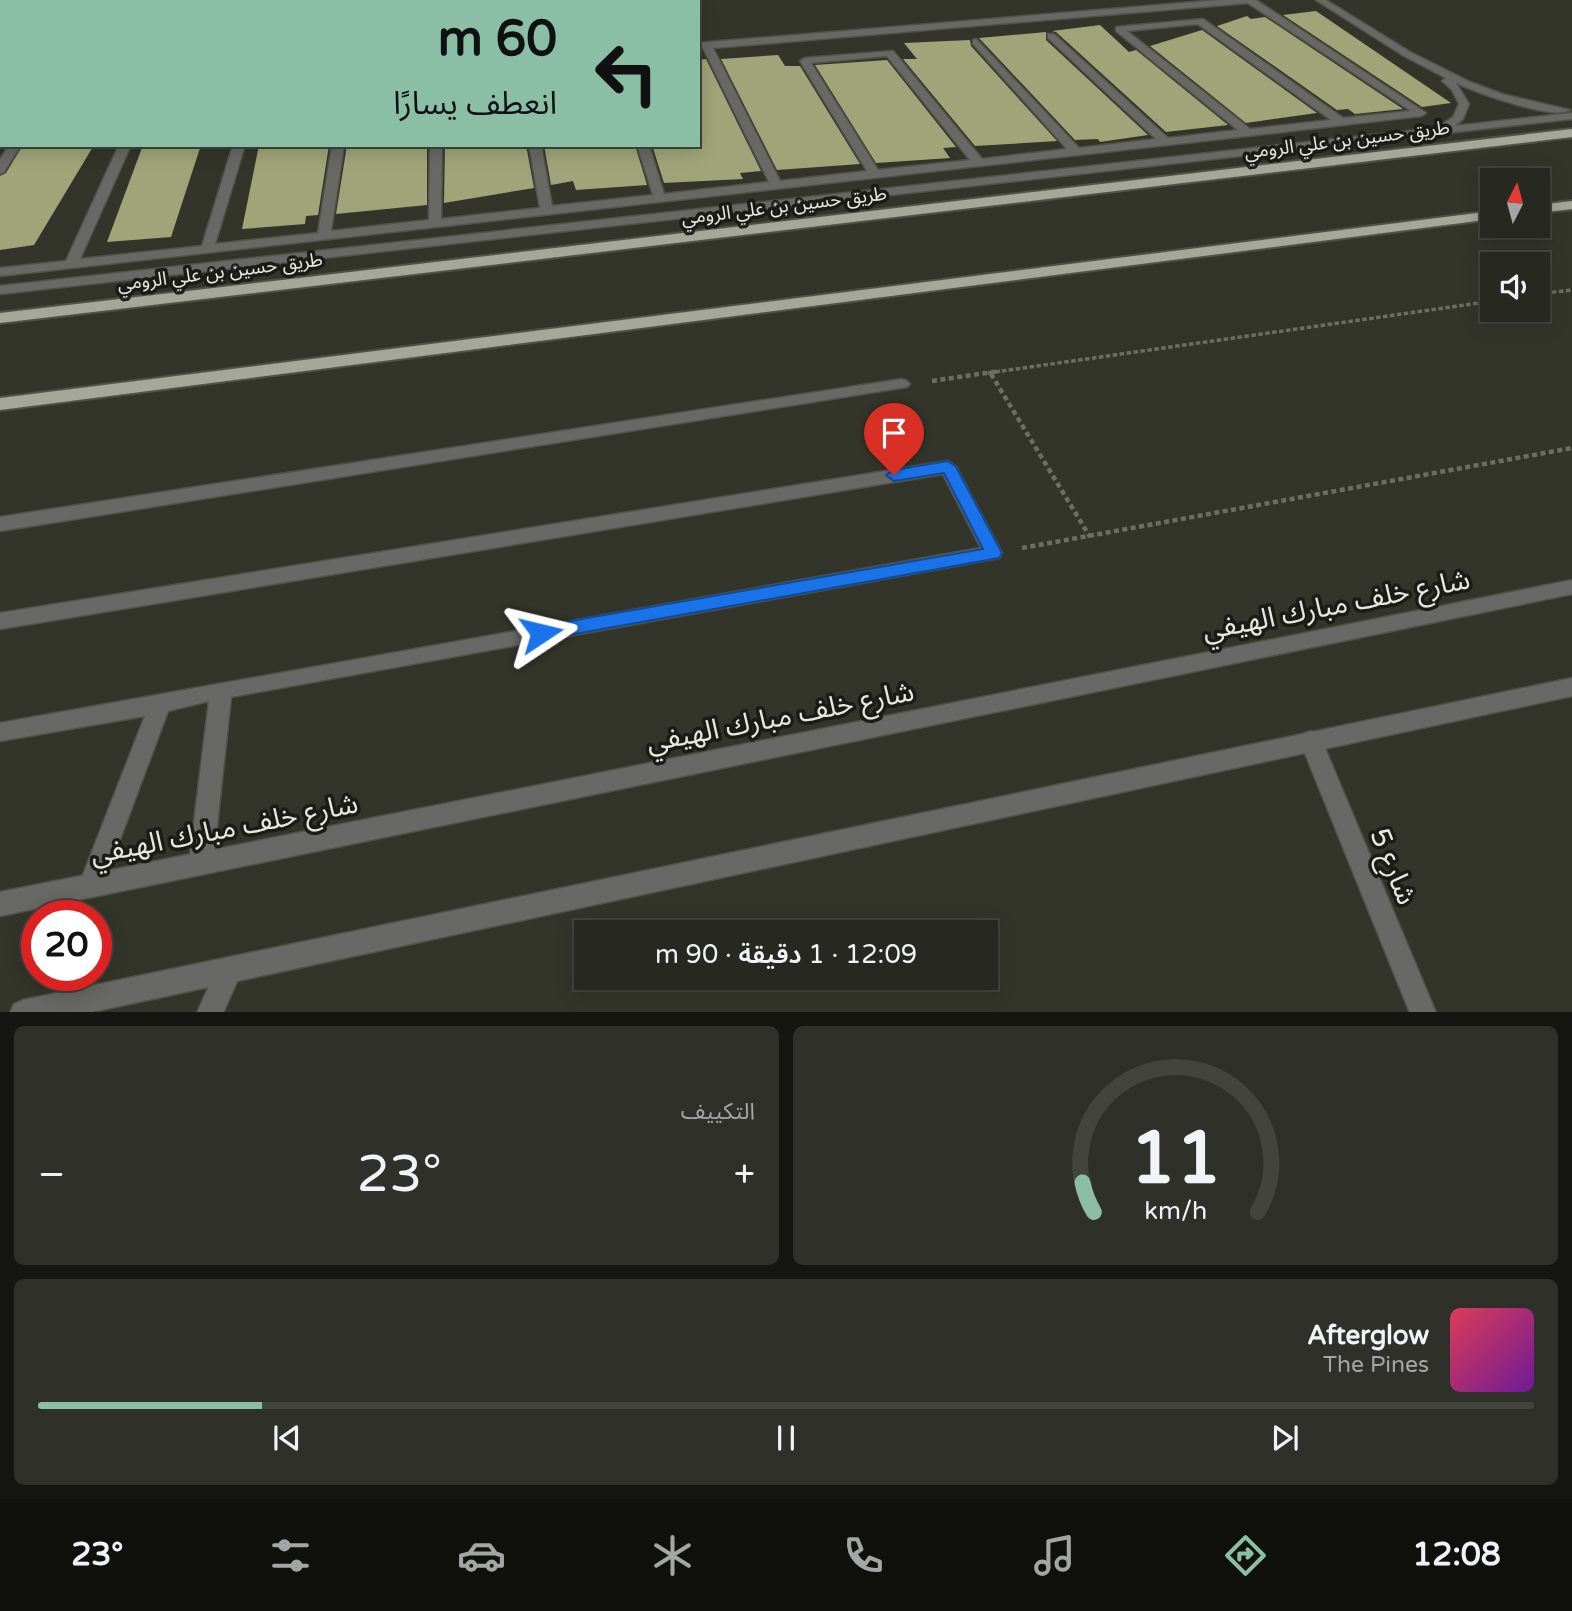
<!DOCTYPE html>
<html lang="ar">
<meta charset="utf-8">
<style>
body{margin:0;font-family:"Varela Round","Noto Sans Arabic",sans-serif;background:#2f3029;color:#f1f3f6;direction:rtl;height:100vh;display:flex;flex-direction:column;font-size:26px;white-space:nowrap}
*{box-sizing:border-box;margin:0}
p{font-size:23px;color:#a4a6a5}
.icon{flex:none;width:38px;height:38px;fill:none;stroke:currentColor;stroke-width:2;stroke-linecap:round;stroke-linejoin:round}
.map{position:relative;height:1012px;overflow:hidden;direction:ltr}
.side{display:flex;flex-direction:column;gap:14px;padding:14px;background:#151612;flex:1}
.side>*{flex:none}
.hud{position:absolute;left:0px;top:0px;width:700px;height:147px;box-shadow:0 4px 18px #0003,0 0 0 2px #43443e;direction:rtl;background:#8abfa5;color:#111;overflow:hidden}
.needle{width:46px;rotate:6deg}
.tools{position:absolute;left:1480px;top:168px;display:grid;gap:14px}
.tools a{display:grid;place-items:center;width:70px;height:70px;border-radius:0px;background:#272820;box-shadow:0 4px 18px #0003,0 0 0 2px #43443e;font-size:35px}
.speed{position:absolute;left:21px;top:900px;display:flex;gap:14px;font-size:35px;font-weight:700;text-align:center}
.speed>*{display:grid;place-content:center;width:91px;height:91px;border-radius:50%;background:#272820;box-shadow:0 4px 18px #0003,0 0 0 2px #43443e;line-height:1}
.speed .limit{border:10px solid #d22;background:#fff;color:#111}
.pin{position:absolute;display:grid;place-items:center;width:60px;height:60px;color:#fff;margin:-72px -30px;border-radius:50% 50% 50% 0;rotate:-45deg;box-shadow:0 0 7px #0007}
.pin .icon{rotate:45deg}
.me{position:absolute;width:77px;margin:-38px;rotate:80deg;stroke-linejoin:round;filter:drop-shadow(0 0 5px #0008)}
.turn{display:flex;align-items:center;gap:24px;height:147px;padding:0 28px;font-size:32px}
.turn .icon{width:91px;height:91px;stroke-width:2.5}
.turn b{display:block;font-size:49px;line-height:60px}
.big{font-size:52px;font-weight:600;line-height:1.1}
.side .tile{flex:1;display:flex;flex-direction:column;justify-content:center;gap:10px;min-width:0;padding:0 24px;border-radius:10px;background:#2f3029}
.side .dial{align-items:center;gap:0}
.dial svg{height:182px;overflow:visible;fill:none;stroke:#43443e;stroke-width:7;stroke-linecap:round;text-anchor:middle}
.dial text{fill:#f1f3f6;stroke:none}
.song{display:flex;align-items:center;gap:21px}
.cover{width:84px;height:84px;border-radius:10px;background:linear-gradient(135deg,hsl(350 70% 55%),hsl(280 70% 35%))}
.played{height:7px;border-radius:4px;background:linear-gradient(90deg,#8abfa5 15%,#43443e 15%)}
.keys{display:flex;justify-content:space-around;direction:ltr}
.heat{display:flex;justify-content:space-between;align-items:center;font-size:38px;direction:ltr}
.side .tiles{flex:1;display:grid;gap:14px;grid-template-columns:1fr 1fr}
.tile:last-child{grid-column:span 2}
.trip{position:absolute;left:574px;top:920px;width:424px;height:70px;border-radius:0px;background:#272820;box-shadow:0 4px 18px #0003,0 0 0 2px #43443e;font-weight:600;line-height:70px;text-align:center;direction:rtl}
.dock{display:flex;height:112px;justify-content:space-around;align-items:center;background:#10100d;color:#a4a6a5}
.dock .icon{width:49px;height:49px}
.dock .selected{color:#8abfa5}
.dock b{font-size:32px;color:#f1f3f6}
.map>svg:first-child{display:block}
.building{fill:#9fa578}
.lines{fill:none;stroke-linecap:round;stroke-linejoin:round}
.service-casing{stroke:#515247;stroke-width:3}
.minor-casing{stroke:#515247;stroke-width:3}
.tertiary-casing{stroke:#515247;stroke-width:3}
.trunk-casing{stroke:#515247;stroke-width:4}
.path-far1{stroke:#6c6e64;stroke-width:3.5;stroke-dasharray:4.5 2.5;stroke-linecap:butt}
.path{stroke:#6c6e64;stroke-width:4.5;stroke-dasharray:5 3.5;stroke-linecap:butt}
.service{fill:#686964;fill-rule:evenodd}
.minor{fill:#686964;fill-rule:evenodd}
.tertiary{fill:#686964;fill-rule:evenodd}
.trunk{fill:#a5a79a;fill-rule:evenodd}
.route{fill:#1a73e8;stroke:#114b97;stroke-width:2}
.labels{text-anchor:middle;stroke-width:7;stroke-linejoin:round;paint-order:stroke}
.far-street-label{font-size:19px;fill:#e7e9e1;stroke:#1c1c17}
.near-street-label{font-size:28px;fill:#e7e9e1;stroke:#1c1c17}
</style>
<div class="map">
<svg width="1572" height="1013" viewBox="0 0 1572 1013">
<rect width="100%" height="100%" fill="#34352a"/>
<g class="building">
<path d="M1316,11L1451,103L1422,107L1283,15Z"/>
<path d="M1247,16L1251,19L1265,17L1403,109L1355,114L1348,109L1337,110L1217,26Z"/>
<path d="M1100,25L1129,52L1136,50L1228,125L1166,132L1056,32L1052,31Z"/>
<path d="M1202,30L1317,113L1246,123L1150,46Z"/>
<path d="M1046,32V40L1148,135L1100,142L1098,139L1075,140L979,38Z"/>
<path d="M970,40L971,46L1057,141L975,146L903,59H917L904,43Z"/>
<path d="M778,55L785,66H800L860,164L777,170L721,59Z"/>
<path d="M706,59L761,171L740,173L743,179L664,183L652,145H698V60Z"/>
<path d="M887,60L956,147L943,148L950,158L876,163L815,65Z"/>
<path d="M23,145H94L34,245L0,250V176L6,173Z"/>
<path d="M143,145H201L171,237L107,242Z"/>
<path d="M259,145H329L318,215L306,216L305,224L242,229Z"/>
<path d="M347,145H427V205L336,214Z"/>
<path d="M445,145H526L534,188L444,203Z"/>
<path d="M544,145H635L647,185L576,190L573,181L551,185Z"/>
</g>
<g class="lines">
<defs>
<g id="service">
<rect x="267" y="0" width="8" height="2"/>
<path d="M364,0H394L363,2Z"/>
<path d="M1220,0H1256L1426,113L1421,116L1248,136L0,276V268L66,261L119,145H131L80,259L202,246L233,145H245L215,244L318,233L332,145H344L331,231L429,220L430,145H442L441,219L540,208L529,145H541L552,206L653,195L637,145H649L664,194L769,182L703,48L698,49V43ZM1248,3L1411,111L1343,118L1203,19L1116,27V31L1238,130L1168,138L1054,34H1048V38L1156,139L1079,148L976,39L973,40V44L1067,149L982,159L893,51L805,58L800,61L867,171L780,181L713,48ZM1198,24L1331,120L1250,129L1127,31ZM887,56L970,160L878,170L811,63Z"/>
<path d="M1316,0H1326L1410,52L1470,82L1502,94L1570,110C1554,121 1475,92 1456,83L1469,104L1463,119L1455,126L1572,113V119L0,294V286L1436,128L1453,117L1459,104L1452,90L1442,81L1446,78L1404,56Z"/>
<rect x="0" y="25" width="2" height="6"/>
<rect x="0" y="102" width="2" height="6"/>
<path d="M9,145H21L4,172L0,174V160Z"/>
<path d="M902,379L907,381L910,384L907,387L0,531V517Z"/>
<path d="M948,461L956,467L1002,553L999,558L231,697L213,863L209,871L201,874L193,871L189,863L209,701L168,711L103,885L99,893L91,897L83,893L79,885L145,716L0,741V723L981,548L943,474L0,629V613Z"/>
<path d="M229,957L238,961L242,970L223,1013H197L220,961Z"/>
</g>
<path id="minor" d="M1311,731L1319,734L1322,741L1436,1013H1410L1300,741L1303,734Z"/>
<g id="tertiary">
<path d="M1572,580V594L0,916V892Z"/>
<path d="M1572,678V696L87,1013H10L14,1004L23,1000Z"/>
</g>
<g id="trunk">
<path d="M1572,129V137L0,323V313Z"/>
<path d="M1572,201V209L1538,213V205Z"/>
<path d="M1493,211V219L0,410V398Z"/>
</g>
</defs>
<use href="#service" class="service-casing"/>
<use href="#minor" class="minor-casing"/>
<use href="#tertiary" class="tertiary-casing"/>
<use href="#trunk" class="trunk-casing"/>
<g class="path-far1">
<path d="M1538,294L1572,290"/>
<path d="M988,373L1493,301"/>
</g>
<g class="path">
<path d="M991,374L1090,537"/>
<path d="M932,381L1000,371"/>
<path d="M1022,548L1572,448"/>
</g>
<use href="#service" class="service"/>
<use href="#minor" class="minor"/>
<use href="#tertiary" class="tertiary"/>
<use href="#trunk" class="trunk"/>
</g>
<path class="route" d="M948,461L956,467L1002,553L999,558L541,640L534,638L532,633L534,628L541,626L983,549L944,473L894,481L886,475L894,470Z"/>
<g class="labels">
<g class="far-street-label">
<text transform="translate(1347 139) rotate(-7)" y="7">طريق حسين بن علي الرومي</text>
<text transform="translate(784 205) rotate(-7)" y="7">طريق حسين بن علي الرومي</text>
<text transform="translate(220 271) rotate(-7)" y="7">طريق حسين بن علي الرومي</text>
</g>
<g class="near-street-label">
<text transform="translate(1336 604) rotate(-11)" y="10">شارع خلف مبارك الهيفي</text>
<text transform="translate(780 716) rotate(-11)" y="10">شارع خلف مبارك الهيفي</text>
<text transform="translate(224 828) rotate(-11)" y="10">شارع خلف مبارك الهيفي</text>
<text transform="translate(1394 866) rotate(68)" y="10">شارع 5</text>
</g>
</g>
</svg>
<div class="tools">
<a><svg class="needle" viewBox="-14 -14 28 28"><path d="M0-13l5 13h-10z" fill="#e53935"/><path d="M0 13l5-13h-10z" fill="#a4a6a5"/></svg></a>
<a><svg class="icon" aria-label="sound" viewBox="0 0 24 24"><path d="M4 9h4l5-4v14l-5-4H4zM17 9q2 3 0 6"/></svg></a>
</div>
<div class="speed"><div class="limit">20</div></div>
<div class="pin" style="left:894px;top:475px;background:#d93025"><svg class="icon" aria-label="arrive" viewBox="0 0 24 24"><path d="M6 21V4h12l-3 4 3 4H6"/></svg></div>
<svg class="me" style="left:541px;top:633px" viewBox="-20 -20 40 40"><path d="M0-17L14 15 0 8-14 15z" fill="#1a73e8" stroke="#fff" stroke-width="4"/></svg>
<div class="trip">12:09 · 1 دقيقة · 90 m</div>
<div class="hud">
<div class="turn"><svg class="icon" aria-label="left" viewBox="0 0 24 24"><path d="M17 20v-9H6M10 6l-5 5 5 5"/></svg><div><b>60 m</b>انعطف يسارًا</div></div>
</div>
</div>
<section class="side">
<div class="tiles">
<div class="tile dial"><svg viewBox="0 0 100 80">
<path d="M14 69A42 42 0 1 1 86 69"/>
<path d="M14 69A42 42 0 0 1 9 56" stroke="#8abfa5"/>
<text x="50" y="56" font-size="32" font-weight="700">11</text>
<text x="50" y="72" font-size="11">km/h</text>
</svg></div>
<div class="tile"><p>التكييف</p>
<div class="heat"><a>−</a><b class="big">23°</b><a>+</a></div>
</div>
<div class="tile">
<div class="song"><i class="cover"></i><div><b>Afterglow</b><p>The Pines</p></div></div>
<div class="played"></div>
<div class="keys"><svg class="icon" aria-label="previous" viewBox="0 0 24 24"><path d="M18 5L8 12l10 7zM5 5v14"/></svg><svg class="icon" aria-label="pause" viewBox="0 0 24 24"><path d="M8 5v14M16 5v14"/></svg><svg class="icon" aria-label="next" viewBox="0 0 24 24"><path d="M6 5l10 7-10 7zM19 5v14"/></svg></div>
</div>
</div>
</section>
<nav class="dock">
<b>12:08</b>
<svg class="icon selected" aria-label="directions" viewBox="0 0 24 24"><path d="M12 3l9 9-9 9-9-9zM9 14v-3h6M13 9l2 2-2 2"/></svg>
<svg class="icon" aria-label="music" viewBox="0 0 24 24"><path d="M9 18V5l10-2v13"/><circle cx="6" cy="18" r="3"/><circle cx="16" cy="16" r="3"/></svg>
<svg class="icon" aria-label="phone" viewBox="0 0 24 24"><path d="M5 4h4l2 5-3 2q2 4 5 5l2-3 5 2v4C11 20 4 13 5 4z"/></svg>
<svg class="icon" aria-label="climate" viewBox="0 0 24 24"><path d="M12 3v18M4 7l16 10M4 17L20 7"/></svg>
<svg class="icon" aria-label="car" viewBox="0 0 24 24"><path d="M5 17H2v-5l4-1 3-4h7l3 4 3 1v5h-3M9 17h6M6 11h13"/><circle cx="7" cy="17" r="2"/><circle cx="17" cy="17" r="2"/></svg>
<svg class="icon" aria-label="filters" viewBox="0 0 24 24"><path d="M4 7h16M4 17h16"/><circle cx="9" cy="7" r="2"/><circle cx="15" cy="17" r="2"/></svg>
<b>23°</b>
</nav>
